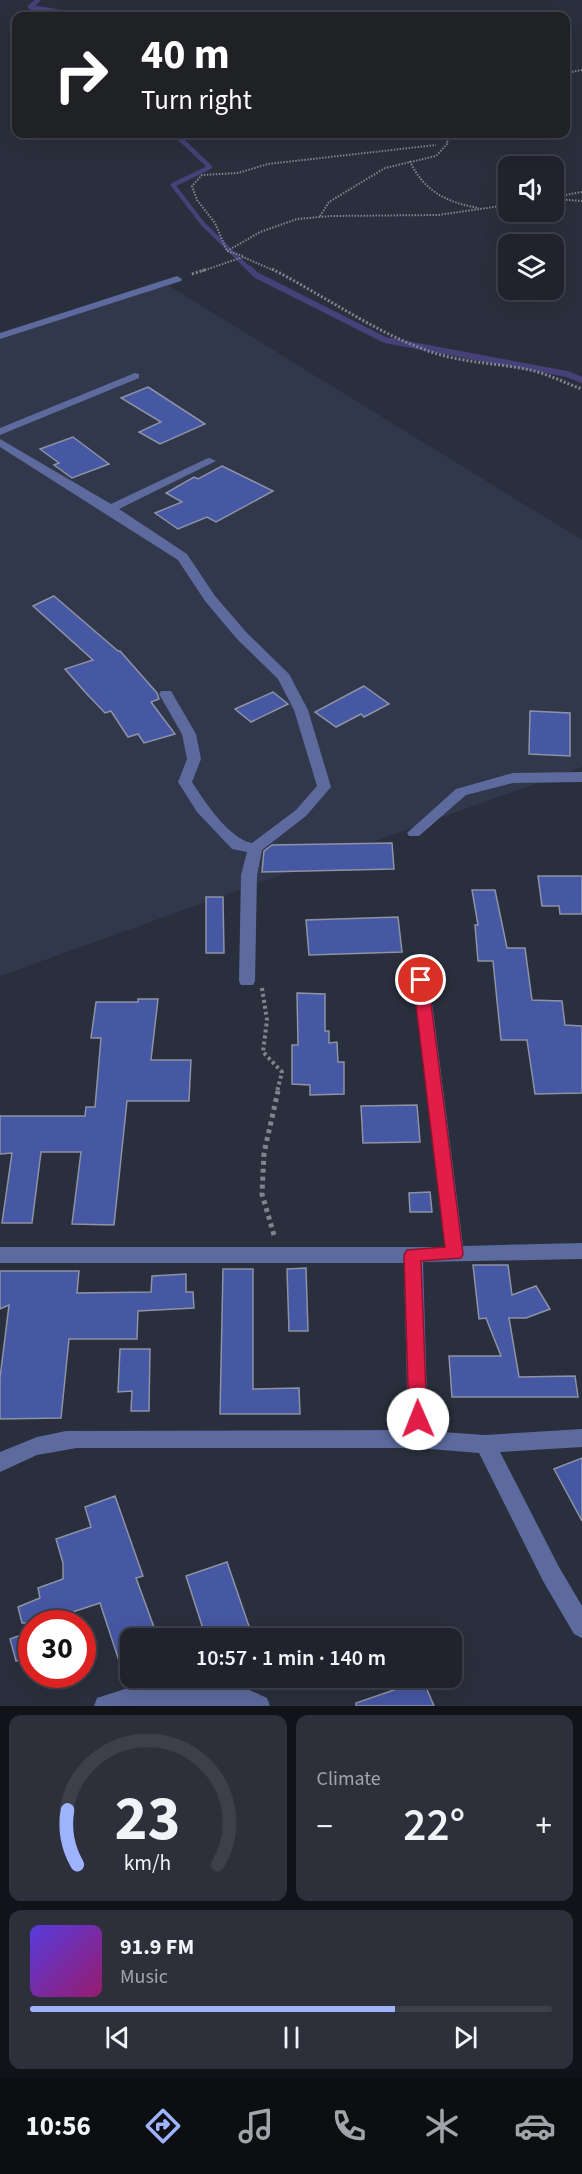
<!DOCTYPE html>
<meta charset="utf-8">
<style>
body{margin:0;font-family:"Source Sans 3",sans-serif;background:#2d2f3a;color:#f1f3f6;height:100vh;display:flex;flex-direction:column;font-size:22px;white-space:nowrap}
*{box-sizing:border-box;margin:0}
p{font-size:20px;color:#a2a4aa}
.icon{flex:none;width:33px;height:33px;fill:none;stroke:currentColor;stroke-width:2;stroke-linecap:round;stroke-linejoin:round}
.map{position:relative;height:1706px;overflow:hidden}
.side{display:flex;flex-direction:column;gap:9px;padding:9px;background:#121319;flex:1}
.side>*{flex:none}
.guide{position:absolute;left:12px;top:12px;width:558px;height:126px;border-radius:12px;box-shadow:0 6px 24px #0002,0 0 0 2px #3d404a;background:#202124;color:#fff;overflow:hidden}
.controls{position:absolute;left:498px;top:156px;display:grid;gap:12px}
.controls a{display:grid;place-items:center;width:66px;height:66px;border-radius:12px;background:#20232e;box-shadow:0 6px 24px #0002,0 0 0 2px #3d404a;font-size:30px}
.speed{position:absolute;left:18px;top:1610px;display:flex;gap:12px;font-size:30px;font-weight:700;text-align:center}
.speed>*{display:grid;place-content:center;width:78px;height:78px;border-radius:50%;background:#20232e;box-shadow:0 6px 24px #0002,0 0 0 2px #3d404a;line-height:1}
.speed .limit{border:9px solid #d22;background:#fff;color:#111}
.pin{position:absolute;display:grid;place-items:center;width:51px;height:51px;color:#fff;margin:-26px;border:3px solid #fff;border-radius:50%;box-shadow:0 2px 6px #0007}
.me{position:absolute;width:66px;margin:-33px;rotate:359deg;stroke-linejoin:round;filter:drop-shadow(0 0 4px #0008)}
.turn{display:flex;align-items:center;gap:21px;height:126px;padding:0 30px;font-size:27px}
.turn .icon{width:78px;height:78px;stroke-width:2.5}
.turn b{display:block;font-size:42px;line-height:51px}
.big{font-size:45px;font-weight:600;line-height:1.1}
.side .card{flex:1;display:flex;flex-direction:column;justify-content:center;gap:9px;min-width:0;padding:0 21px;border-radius:12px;background:#2d2f3a}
.side .dial{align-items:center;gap:0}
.dial svg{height:156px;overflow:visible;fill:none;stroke:#3d404a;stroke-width:7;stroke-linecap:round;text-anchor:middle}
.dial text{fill:#f1f3f6;stroke:none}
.song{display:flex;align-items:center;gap:18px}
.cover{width:72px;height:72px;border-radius:9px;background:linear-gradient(135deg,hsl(250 70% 55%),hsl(320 70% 35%))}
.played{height:6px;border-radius:3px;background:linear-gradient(90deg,#9eb3fd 70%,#3d404a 70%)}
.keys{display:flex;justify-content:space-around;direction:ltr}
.heat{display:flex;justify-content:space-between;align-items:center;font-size:33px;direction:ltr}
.side .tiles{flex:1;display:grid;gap:9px;grid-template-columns:1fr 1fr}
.card:last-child{grid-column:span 2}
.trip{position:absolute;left:120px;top:1628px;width:342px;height:60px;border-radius:12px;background:#20232e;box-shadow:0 6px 24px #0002,0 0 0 2px #3d404a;font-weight:600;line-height:60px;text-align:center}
.dock{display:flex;height:96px;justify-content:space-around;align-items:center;background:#0d0e12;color:#a2a4aa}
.dock .icon{width:42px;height:42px}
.dock .selected{color:#9eb3fd}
.dock b{font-size:27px;color:#f1f3f6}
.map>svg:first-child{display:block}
.built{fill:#32384c}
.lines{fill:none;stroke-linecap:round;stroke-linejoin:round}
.stream-far1{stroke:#464178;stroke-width:4.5}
.stream{stroke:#464178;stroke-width:6}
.building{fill:#4657a4;stroke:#8d93a4;stroke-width:1.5}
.path-far3{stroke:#808490;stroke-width:2;stroke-dasharray:1.5 1.5;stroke-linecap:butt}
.path-far2{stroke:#808490;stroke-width:3;stroke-dasharray:2 2;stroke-linecap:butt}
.path-far1{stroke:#808490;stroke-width:4;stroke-dasharray:3 3;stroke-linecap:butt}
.path{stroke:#808490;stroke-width:5;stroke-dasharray:4 4;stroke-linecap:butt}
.minor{fill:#5c6a9e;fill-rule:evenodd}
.route{fill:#e11d48;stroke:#92132f;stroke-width:1.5}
</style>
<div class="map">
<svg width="582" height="1706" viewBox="0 0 582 1706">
<rect width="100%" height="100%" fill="#2a2f3d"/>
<path class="built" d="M166,284L582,540V767L0,976V335Z"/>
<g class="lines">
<g class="stream-far1">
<path d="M38,0L30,7L85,16"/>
<path d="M175,134L210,167L173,185L203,224L251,271"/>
</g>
<path class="stream" d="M250,269L256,275L385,340L567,374L582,380"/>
</g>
<g class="building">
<path d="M148,387L205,424L160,444L139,432L161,422L121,398Z"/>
<path d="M73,437L109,464L72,478L54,465L59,463L40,449Z"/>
<path d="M222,466L273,491L216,522L207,517L178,529L155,513L182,502L166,493L194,477L198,479Z"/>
<path d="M54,596L118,651H120L157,693L159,699L151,702L175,734L144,743L138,734L128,737L111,711L105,713L85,692L65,669L93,660L33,606Z"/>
<path d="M364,686L389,704L364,717L361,714L336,727L315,712Z"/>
<path d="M273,692L288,704L251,722L235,709Z"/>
<path d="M530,711L570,713V756L529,754Z"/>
<path d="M392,843L394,869L262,872L264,851L272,845Z"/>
<path d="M538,876H582V914H560L559,906H542Z"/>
<path d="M472,890H495L507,948H525L532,1000L562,1001L565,1025L582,1026V1093L535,1094L527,1040H501L493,961H478L475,925H478Z"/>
<path d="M206,897H223L224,953H206Z"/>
<path d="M398,917L402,952L309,955L306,920Z"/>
<path d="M297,993L325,994V1031H329V1043L337,1042L338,1062H344V1094L310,1095V1085L292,1084V1045H298Z"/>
<path d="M138,999H158L151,1060H191L189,1101H127L114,1225L72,1224L81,1152H41L32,1223H2L12,1153L0,1154V1116H85L86,1107H95L101,1038H91L96,1002H138Z"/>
<path d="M417,1105L420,1142L363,1143L361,1106Z"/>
<path d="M430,1192L432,1212H410L409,1193Z"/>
<path d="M473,1265H508L512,1295L536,1286L550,1309L526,1318H509L519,1377L575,1376L578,1397H452L449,1356H501L486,1318L479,1319Z"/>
<path d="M306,1268L308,1331H289L287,1269Z"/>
<path d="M223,1269H253V1389L299,1388L300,1414H220Z"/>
<path d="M0,1271H79L77,1293L151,1292L152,1276L186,1274V1292H193L194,1308L138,1311L137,1339H69L61,1418L0,1419V1378L9,1305L0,1309Z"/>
<path d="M120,1349H150L149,1411H131L132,1391L118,1392Z"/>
<path d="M582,1458V1521L554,1469Z"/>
<path d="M115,1496L143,1576L136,1578L158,1638H130V1684L127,1685L100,1603L39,1623H22L18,1607L40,1598L38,1588L63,1579V1563L56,1539L91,1527L85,1507Z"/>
<path d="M227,1562L251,1632L233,1638H206L186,1576Z"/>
<path d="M32,1631V1656L16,1661L10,1639Z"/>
<path d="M423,1680L434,1706H356V1703Z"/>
</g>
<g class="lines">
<g class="path-far3">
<path d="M566,73L582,70"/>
<path d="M410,161C423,191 448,203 479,208"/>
<path d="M554,197L582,192"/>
<path d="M554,199L582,201"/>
<path d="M320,216L329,202L385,168L436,156L448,143L444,134"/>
<path d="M227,251L260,232L297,219L331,216L438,215L508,205"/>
<path d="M243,256L227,251L215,223L197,200L192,186L202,175L238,173L268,164L436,145"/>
<path d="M202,271L243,257L275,271"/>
</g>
<g class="path-far2">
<path d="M272,269C325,296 374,332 431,352C464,363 497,363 530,370C548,374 565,383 582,389"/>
<path d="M192,274L207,269"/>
</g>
<path class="path-far1" d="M262,988L267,1020L263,1052L282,1072L277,1092"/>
<path class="path" d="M274,1235L262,1194L264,1153L278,1091"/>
<g class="minor">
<path d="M177,276L182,279L181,281L0,339V333Z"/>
<path d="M135,373L139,374V378L0,435V428Z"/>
<path d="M0,439L111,504L206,459L210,458L216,461L119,509L187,554L215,596L247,633L289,674L308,710L331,787L306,816L262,850L257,875L255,981L253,985H241L239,981L241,875L247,852L232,849L197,812L178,782L187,759L182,734L159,694L161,691H171L196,734L201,759L192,782C205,802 229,839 252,843L296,810L317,786L294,710L278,679L237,639L205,601L178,560L0,447Z"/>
<path d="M582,772V782L513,783L466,795L419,836H409L407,833L456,789L513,773Z"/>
<path d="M421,973L427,975L429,979L463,1246L582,1243V1259L423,1262L428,1431L485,1435L582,1429V1447L500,1452L559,1567L582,1606V1638L574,1634L543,1581L479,1453L418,1448H77L37,1455L0,1472V1452L37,1437L66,1431L408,1430L404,1263H0V1247H445L413,979L415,975Z"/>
<path d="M187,1684L241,1686L267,1698L270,1706H94L97,1698L128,1688Z"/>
</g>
</g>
<path class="route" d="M421,974L428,980L463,1254L461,1258L421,1261L427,1419L424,1424L418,1427L412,1424L409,1419L404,1255L407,1250L445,1247L413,980Z"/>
</svg>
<div class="controls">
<a><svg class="icon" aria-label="sound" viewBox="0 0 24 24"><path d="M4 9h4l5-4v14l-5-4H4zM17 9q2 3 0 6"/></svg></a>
<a><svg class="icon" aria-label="layers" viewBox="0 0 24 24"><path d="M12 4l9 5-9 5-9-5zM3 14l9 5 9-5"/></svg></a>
</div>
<div class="speed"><div class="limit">30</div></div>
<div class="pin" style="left:421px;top:980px;background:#d93025"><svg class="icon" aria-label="arrive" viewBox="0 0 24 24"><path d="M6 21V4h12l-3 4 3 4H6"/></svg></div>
<svg class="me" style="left:418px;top:1419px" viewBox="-20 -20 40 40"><circle r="19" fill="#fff"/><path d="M0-13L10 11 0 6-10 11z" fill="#e11d48"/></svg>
<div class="trip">10:57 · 1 min · 140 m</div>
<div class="guide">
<div class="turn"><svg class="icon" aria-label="right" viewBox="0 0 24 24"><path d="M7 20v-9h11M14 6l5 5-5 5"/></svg><div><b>40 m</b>Turn right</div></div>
</div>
</div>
<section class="side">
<div class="tiles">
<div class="card dial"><svg viewBox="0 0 100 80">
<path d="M14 69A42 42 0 1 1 86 69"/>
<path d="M14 69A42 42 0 0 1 9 41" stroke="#9eb3fd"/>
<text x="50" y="56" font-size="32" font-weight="700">23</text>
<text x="50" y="72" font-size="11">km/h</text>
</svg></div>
<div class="card"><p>Climate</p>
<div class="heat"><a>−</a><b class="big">22°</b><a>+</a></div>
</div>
<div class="card">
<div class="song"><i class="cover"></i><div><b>91.9 FM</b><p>Music</p></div></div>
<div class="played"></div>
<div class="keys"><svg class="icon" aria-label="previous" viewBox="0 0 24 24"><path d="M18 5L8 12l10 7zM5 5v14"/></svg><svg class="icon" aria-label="pause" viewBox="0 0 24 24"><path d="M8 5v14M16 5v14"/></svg><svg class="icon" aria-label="next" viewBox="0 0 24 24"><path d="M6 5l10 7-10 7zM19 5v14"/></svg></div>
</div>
</div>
</section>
<nav class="dock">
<b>10:56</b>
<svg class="icon selected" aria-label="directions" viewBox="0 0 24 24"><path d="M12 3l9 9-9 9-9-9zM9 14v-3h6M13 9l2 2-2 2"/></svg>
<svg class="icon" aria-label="music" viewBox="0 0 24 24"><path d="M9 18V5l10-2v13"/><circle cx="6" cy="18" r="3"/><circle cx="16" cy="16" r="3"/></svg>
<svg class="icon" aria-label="phone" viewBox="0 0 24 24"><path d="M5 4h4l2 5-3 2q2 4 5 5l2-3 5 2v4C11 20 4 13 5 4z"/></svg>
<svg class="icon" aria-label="climate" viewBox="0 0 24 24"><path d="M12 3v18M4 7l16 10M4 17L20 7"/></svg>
<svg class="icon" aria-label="car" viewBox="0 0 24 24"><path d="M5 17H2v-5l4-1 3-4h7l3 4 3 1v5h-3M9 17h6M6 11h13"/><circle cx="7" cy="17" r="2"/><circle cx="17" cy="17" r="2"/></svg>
</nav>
